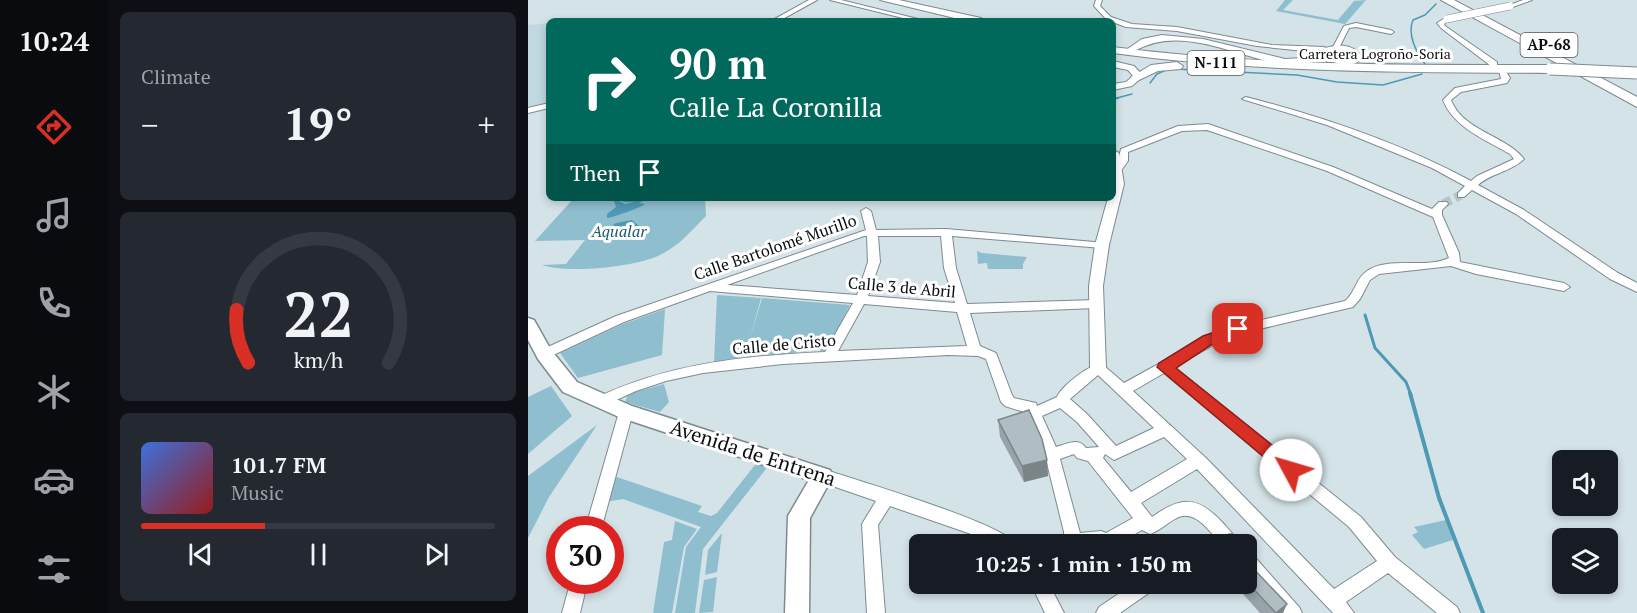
<!DOCTYPE html>
<meta charset="utf-8">
<style>
body{margin:0;font-family:"PT Serif",serif;background:#242831;color:#f1f3f6;height:100vh;display:flex;flex-direction:column;font-size:22px;white-space:nowrap}
*{box-sizing:border-box;margin:0}
p{font-size:20px;color:#9ea1a6}
.icon{flex:none;width:33px;height:33px;fill:none;stroke:currentColor;stroke-width:2;stroke-linecap:round;stroke-linejoin:round}
.map{position:relative;flex:1;overflow:hidden}
.drawer{display:flex;flex-direction:column;gap:12px;padding:12px;background:#0d0f14;width:420px}
.drawer>*{flex:none}
.guide{position:absolute;left:18px;top:18px;width:570px;height:183px;border-radius:9px;box-shadow:0 3px 9px #0003;background:#00695c;color:#fff;overflow:hidden}
.fabs{position:absolute;left:1024px;top:450px;display:grid;gap:12px}
.fabs a{display:grid;place-items:center;width:66px;height:66px;border-radius:9px;background:#171b24;box-shadow:0 3px 9px #0003;font-size:30px}
.speed{position:absolute;left:18px;top:516px;display:flex;gap:12px;font-size:30px;font-weight:700;text-align:center}
.speed>*{display:grid;place-content:center;width:78px;height:78px;border-radius:50%;background:#171b24;box-shadow:0 3px 9px #0003;line-height:1}
.speed .limit{border:9px solid #d22;background:#fff;color:#111}
.pin{position:absolute;display:grid;place-items:center;width:51px;height:51px;color:#fff;margin:-26px;border-radius:12px;box-shadow:0 3px 9px #0006}
.me{position:absolute;width:66px;margin:-33px;rotate:309deg;stroke-linejoin:round;filter:drop-shadow(0 0 4px #0008)}
.turn{display:flex;align-items:center;gap:21px;height:126px;padding:0 24px;font-size:27px}
.turn .icon{width:78px;height:78px;stroke-width:2.5}
.turn b{display:block;font-size:42px;line-height:51px}
.then{display:flex;align-items:center;height:57px;padding:0 24px;background:#0003;gap:12px;font-size:22px}
.big{font-size:45px;font-weight:700;line-height:1.1}
.drawer .widget{flex:1;display:flex;flex-direction:column;justify-content:center;gap:9px;min-width:0;padding:0 21px;border-radius:9px;background:#242831}
.drawer .dial{align-items:center;gap:0}
.dial svg{height:156px;overflow:visible;fill:none;stroke:#363941;stroke-width:7;stroke-linecap:round;text-anchor:middle}
.dial text{fill:#f1f3f6;stroke:none}
.song{display:flex;align-items:center;gap:18px}
.cover{width:72px;height:72px;border-radius:9px;background:linear-gradient(135deg,hsl(220 70% 55%),hsl(0 70% 35%))}
.played{height:6px;border-radius:3px;background:linear-gradient(90deg,#d93025 35%,#363941 35%)}
.keys{display:flex;justify-content:space-around;direction:ltr}
.heat{display:flex;justify-content:space-between;align-items:center;font-size:33px;direction:ltr}
.trip{position:absolute;left:381px;top:534px;width:348px;height:60px;border-radius:9px;background:#171b24;box-shadow:0 3px 9px #0003;font-weight:700;line-height:60px;text-align:center}
main{display:flex;flex:1;min-height:0}
.tab-bar{display:flex;flex-direction:column;width:108px;justify-content:space-around;align-items:center;background:#090b0e;color:#9ea1a6}
.tab-bar .icon{width:42px;height:42px}
.tab-bar .selected{color:#d93025}
.tab-bar b{font-size:27px;color:#f1f3f6}
.map>svg:first-child{display:block}
.built{fill:#c1d8e1}
.green{fill:#8fbecf}
.water{fill:#4e9ab4}
.lines{fill:none;stroke-linecap:round;stroke-linejoin:round}
.stream-far3{stroke:#4e9ab4;stroke-width:1.5}
.stream-far2{stroke:#4e9ab4;stroke-width:2}
.stream-far1{stroke:#4e9ab4;stroke-width:3}
.stream{stroke:#4e9ab4;stroke-width:4}
.minor-tunnel{stroke:#b6c3c7;stroke-width:9;stroke-dasharray:9 4.5;stroke-linecap:butt}
.minor-casing{stroke:#7d8b90;stroke-width:2}
.tertiary-casing{stroke:#7d8b90;stroke-width:2}
.secondary-casing{stroke:#7d8b90;stroke-width:3}
.trunk-casing{stroke:#7d8b90;stroke-width:2}
.motorway-casing{stroke:#7d8b90;stroke-width:2}
.minor{fill:#fff;fill-rule:evenodd}
.tertiary{fill:#fff;fill-rule:evenodd}
.secondary{fill:#fff;fill-rule:evenodd}
.trunk{fill:#fff;fill-rule:evenodd}
.motorway{fill:#fff;fill-rule:evenodd}
.minor-bridge-casing{stroke:#7d8b90;stroke-width:8;stroke-linecap:butt}
.trunk-bridge-casing{stroke:#7d8b90;stroke-width:13;stroke-linecap:butt}
.minor-bridge{stroke:#fff;stroke-width:7}
.trunk-bridge{stroke:#fff;stroke-width:11}
.wall{fill:#97a3a8}
.shaded-wall{fill:#7b8588}
.building{fill:#b0bec3;stroke:#7b8588;stroke-width:1.5}
.route{fill:#d93025;stroke:#8d1f18;stroke-width:1.5}
.labels{text-anchor:middle;stroke-width:6;stroke-linejoin:round;paint-order:stroke}
.far-street-label{font-size:14px;fill:#090d0f;stroke:#fff}
.shield{fill:#fff;stroke:#535657;stroke-width:1.5}
.shield-label{font-size:15px;font-weight:bold;fill:#090d0f}
.park-label{font-size:16px;font-style:italic;fill:#1d5a6d;stroke:#fff}
.street-label{font-size:16px;fill:#090d0f;stroke:#fff}
.near-street-label{font-size:20px;fill:#090d0f;stroke:#fff}
</style>
<main>
<nav class="tab-bar">
<b>10:24</b>
<svg class="icon selected" aria-label="directions" viewBox="0 0 24 24"><path d="M12 3l9 9-9 9-9-9zM9 14v-3h6M13 9l2 2-2 2"/></svg>
<svg class="icon" aria-label="music" viewBox="0 0 24 24"><path d="M9 18V5l10-2v13"/><circle cx="6" cy="18" r="3"/><circle cx="16" cy="16" r="3"/></svg>
<svg class="icon" aria-label="phone" viewBox="0 0 24 24"><path d="M5 4h4l2 5-3 2q2 4 5 5l2-3 5 2v4C11 20 4 13 5 4z"/></svg>
<svg class="icon" aria-label="climate" viewBox="0 0 24 24"><path d="M12 3v18M4 7l16 10M4 17L20 7"/></svg>
<svg class="icon" aria-label="car" viewBox="0 0 24 24"><path d="M5 17H2v-5l4-1 3-4h7l3 4 3 1v5h-3M9 17h6M6 11h13"/><circle cx="7" cy="17" r="2"/><circle cx="17" cy="17" r="2"/></svg>
<svg class="icon" aria-label="filters" viewBox="0 0 24 24"><path d="M4 7h16M4 17h16"/><circle cx="9" cy="7" r="2"/><circle cx="15" cy="17" r="2"/></svg>
</nav>
<section class="drawer">
<div class="widget"><p>Climate</p>
<div class="heat"><a>−</a><b class="big">19°</b><a>+</a></div>
</div>
<div class="widget dial"><svg viewBox="0 0 100 80">
<path d="M14 69A42 42 0 1 1 86 69"/>
<path d="M14 69A42 42 0 0 1 8 42" stroke="#d93025"/>
<text x="50" y="56" font-size="32" font-weight="700">22</text>
<text x="50" y="72" font-size="11">km/h</text>
</svg></div>
<div class="widget">
<div class="song"><i class="cover"></i><div><b>101.7 FM</b><p>Music</p></div></div>
<div class="played"></div>
<div class="keys"><svg class="icon" aria-label="previous" viewBox="0 0 24 24"><path d="M18 5L8 12l10 7zM5 5v14"/></svg><svg class="icon" aria-label="pause" viewBox="0 0 24 24"><path d="M8 5v14M16 5v14"/></svg><svg class="icon" aria-label="next" viewBox="0 0 24 24"><path d="M6 5l10 7-10 7zM19 5v14"/></svg></div>
</div>
</section>
<div class="map">
<svg width="1109" height="613" viewBox="0 0 1109 613">
<rect width="100%" height="100%" fill="#d4e3e8"/>
<path class="built" d="M21,23V102L0,107V25Z"/>
<g class="green">
<path d="M757,0H765L755,10L810,20L826,1L838,0L817,24L748,11Z"/>
<path d="M46,198H177L178,216C164,230 151,246 132,255C108,267 40,274 14,265L38,264L57,240L7,241Z"/>
<path d="M449,251L454,253L499,257L495,264V269H460L459,263L450,264Z"/>
<path d="M189,295L233,298L222,339L234,298L322,305L298,352L290,350L220,358L218,355L208,359L186,362Z"/>
<path d="M137,309L134,355L50,378L32,353L95,324Z"/>
<path d="M136,384L141,402L132,412L97,402L100,394Z"/>
<path d="M23,386L44,416L0,454V397Z"/>
<path d="M69,425L21,497L0,538V476Z"/>
<path d="M234,456L245,460L175,549L167,613H147L158,547L173,527L95,499L72,503L80,474L174,506L170,512L183,516L189,513Z"/>
<path d="M918,520L925,540L896,549L884,535L890,532L886,527Z"/>
<path d="M147,521L169,529L156,547L144,613H125L136,542L144,540Z"/>
<path d="M194,533L189,572L177,575L180,550Z"/>
<path d="M189,577L185,612L171,613L176,580Z"/>
</g>
<g class="water">
<path d="M85,198L97,204L106,202H95L96,198H113V200L121,198L111,203L117,204C114,207 84,218 79,218V214L88,207Z"/>
<path d="M104,220L111,226C104,238 89,241 77,237L76,231L88,223Z"/>
</g>
<g class="lines">
<g class="stream-far3">
<path d="M897,64C888,52 879,34 885,20L897,15L908,4"/>
<path d="M647,69L769,75L809,82L855,85L894,74"/>
<path d="M622,83L629,74L638,70"/>
<path d="M585,99L604,94"/>
</g>
<path class="stream-far2" d="M585,99L590,98"/>
<path class="stream-far1" d="M837,315L847,348L878,382L883,395"/>
<path class="stream" d="M882,393L911,498L955,613"/>
<path class="minor-tunnel" d="M915,204L933,195"/>
<defs>
<g id="minor">
<path d="M281,0H289L251,21H243Z"/>
<path d="M302,0H313L398,21H387Z"/>
<path d="M568,0H574L572,6L583,17L604,24L649,27L744,45L796,47L800,49L791,51L797,54L793,56L776,51L729,46L649,31L598,27L579,20L566,6Z"/>
<path d="M995,0H1004L982,8L979,6Z"/>
<path d="M917,18L922,19L916,24L917,26L969,62V66H963L913,28L909,23Z"/>
<path d="M828,23L863,30L866,32L863,34L828,27L821,28L811,48H807L805,47L816,26Z"/>
<path d="M971,70H977L982,78L979,83L933,92L923,100C935,131 977,135 996,159C983,172 963,173 950,185L996,210L1090,273L1109,283V292L1082,279L988,214L944,190L936,197H930V193L937,186L904,168L799,125L714,99L718,97C796,117 872,143 943,181L949,176L986,159L982,154C958,140 925,127 915,100L927,88L973,79Z"/>
<path d="M21,103V108L0,113V108Z"/>
<path d="M680,124L805,167L904,209L911,202H919L920,204L914,210V215L931,253L932,262L1036,283L1042,287L1036,291L948,274L923,266L851,274L842,280L832,299L825,307L702,336L646,367L833,517L867,557L929,607L932,613H909L860,573L818,602L826,613H805L669,469L613,503L624,517C652,497 669,495 694,522C700,529 708,536 711,544H693C681,531 666,507 647,519C638,524 631,531 622,534L614,530L590,544H536V532L517,455L499,413L477,406L473,402L458,359L450,356L420,355L255,364L175,373L138,381L108,391L73,407L68,406L66,402L68,398C141,363 217,356 297,352L325,303L182,291L96,322L21,357H11L10,354L11,351L88,316L338,230L333,211L338,208L343,211L348,230L418,229L578,243L579,245L574,248L424,236L428,268L439,304L568,300L574,304L568,308L442,313L452,346L468,353L484,395L486,398L508,403L509,406L529,397C533,387 564,361 575,365L596,383L694,329L817,301C827,293 828,278 839,271C860,256 898,269 921,258L905,217L799,171L679,130L654,131L600,152V161L592,172L585,171L590,161L593,149L650,126ZM336,236H339L340,262L329,295L199,285ZM350,236H413L416,268L427,303L340,296L352,262ZM336,304L429,312L439,346L310,351ZM636,373L821,527L849,561L806,589L678,458L605,391ZM570,375L626,428L588,446L559,414L542,399ZM532,408L549,422L571,447L558,448C550,437 540,444 528,447L514,416ZM636,437L659,459L603,492L575,458L577,454L586,460ZM546,454L549,458L560,461L605,518L578,533L573,531L552,533L532,459Z"/>
<path d="M98,406L103,408L105,412L73,530H57L91,412L93,408Z"/>
<path d="M295,469C324,479 478,524 487,544H464L446,535L362,506L350,525L357,613H339L334,524L348,501L290,481L287,476L290,471Z"/>
<path d="M718,552L724,554L771,607L774,613H753L718,573Z"/>
<path d="M43,580H60L52,613H34Z"/>
<path d="M503,584H521L536,613H517Z"/>
<path d="M605,584H628L625,590L592,613H568L571,607Z"/>
</g>
<g id="tertiary">
<path d="M634,35L675,39L757,59L790,57V51C805,44 824,41 835,58C822,70 811,62 797,61C785,61 772,66 757,65C708,57 652,23 605,52L598,50L614,39ZM805,51H816L825,57L810,59L799,54Z"/>
<path d="M585,61L606,66L615,76L604,86L585,90V84L598,82L605,76L600,70L585,67Z"/>
<path d="M585,150L591,153L596,184L581,245L575,286L578,368L576,372L570,374L564,372L562,368L561,286L567,245L580,198H585Z"/>
</g>
<path id="secondary" d="M0,318L6,320L23,350L49,382L104,406L302,470L305,476L282,518L281,613H257L260,516L281,480L91,417L35,392L10,359L0,340Z"/>
<g id="trunk">
<path d="M352,0H371L453,18L458,21H439Z"/>
<path d="M585,47C730,66 876,65 1022,65L1028,69L1022,73C876,72 730,73 585,53Z"/>
<path d="M649,62L655,66L653,69L630,71L609,81L603,77L623,65Z"/>
</g>
<path id="motorway" d="M913,0H926L1109,97V107Z"/>
</defs>
<use href="#minor" class="minor-casing"/>
<use href="#tertiary" class="tertiary-casing"/>
<use href="#secondary" class="secondary-casing"/>
<use href="#trunk" class="trunk-casing"/>
<use href="#motorway" class="motorway-casing"/>
<use href="#minor" class="minor"/>
<use href="#tertiary" class="tertiary"/>
<use href="#secondary" class="secondary"/>
<use href="#trunk" class="trunk"/>
<use href="#motorway" class="motorway"/>
<defs>
<path id="minor-bridge" d="M919,19L982,6"/>
<path id="trunk-bridge" d="M1022,69L1109,73"/>
</defs>
<use href="#minor-bridge" class="minor-bridge-casing"/>
<use href="#trunk-bridge" class="trunk-bridge-casing"/>
<use href="#minor-bridge" class="minor-bridge"/>
<use href="#trunk-bridge" class="trunk-bridge"/>
</g>
<g class="wall">
<path d="M470,420L519,460L520,476L496,482L472,437Z"/>
<path d="M718,550L720,563L755,613H732L706,584H718Z"/>
</g>
<g class="shaded-wall">
<path d="M519,460L520,476L496,482L494,466Z"/>
<path d="M759,604L755,613H748Z"/>
</g>
<g class="building">
<path d="M501,410L514,439L519,460L494,466L470,420Z"/>
<path d="M701,534H704L713,544H686Z"/>
<path d="M718,550L720,551V563L759,604L748,613L718,581Z"/>
</g>
<path class="route" d="M710,324L717,329L715,332L686,343L648,368L769,465L772,470L769,475L763,478L757,475L629,367L631,363L675,336Z"/>
<g class="labels">
<g class="far-street-label">
<text x="847" y="59">Carretera Logroño-Soria</text>
</g>
<g class="shield">
<rect x="992.5" y="33" width="57" height="24" rx="4.5"/>
<rect x="659.5" y="51" width="57" height="24" rx="4.5"/>
</g>
<g class="shield-label">
<text x="1021" y="50">AP-68</text>
<text x="688" y="68">N-111</text>
</g>
<g class="park-label">
<text x="91" y="237">Aqualar</text>
</g>
<g class="street-label">
<text transform="translate(247 247) rotate(-19)" y="6">Calle Bartolomé Murillo</text>
<text transform="translate(374 287) rotate(5)" y="6">Calle 3 de Abril</text>
<text transform="translate(256 344) rotate(-5)" y="6">Calle de Cristo</text>
</g>
<g class="near-street-label">
<text transform="translate(225 453) rotate(18)" y="7">Avenida de Entrena</text>
</g>
</g>
</svg>
<div class="fabs">
<a><svg class="icon" aria-label="sound" viewBox="0 0 24 24"><path d="M4 9h4l5-4v14l-5-4H4zM17 9q2 3 0 6"/></svg></a>
<a><svg class="icon" aria-label="layers" viewBox="0 0 24 24"><path d="M12 4l9 5-9 5-9-5zM3 14l9 5 9-5"/></svg></a>
</div>
<div class="speed"><div class="limit">30</div></div>
<div class="pin" style="left:710px;top:329px;background:#d93025"><svg class="icon" aria-label="arrive" viewBox="0 0 24 24"><path d="M6 21V4h12l-3 4 3 4H6"/></svg></div>
<svg class="me" style="left:763px;top:470px" viewBox="-20 -20 40 40"><circle r="19" fill="#fff"/><path d="M0-13L10 11 0 6-10 11z" fill="#d93025"/></svg>
<div class="trip">10:25 · 1 min · 150 m</div>
<div class="guide">
<div class="turn"><svg class="icon" aria-label="right" viewBox="0 0 24 24"><path d="M7 20v-9h11M14 6l5 5-5 5"/></svg><div><b>90 m</b>Calle La Coronilla</div></div>
<div class="then">Then<svg class="icon" aria-label="arrive" viewBox="0 0 24 24"><path d="M6 21V4h12l-3 4 3 4H6"/></svg></div>
</div>
</div>
</main>
